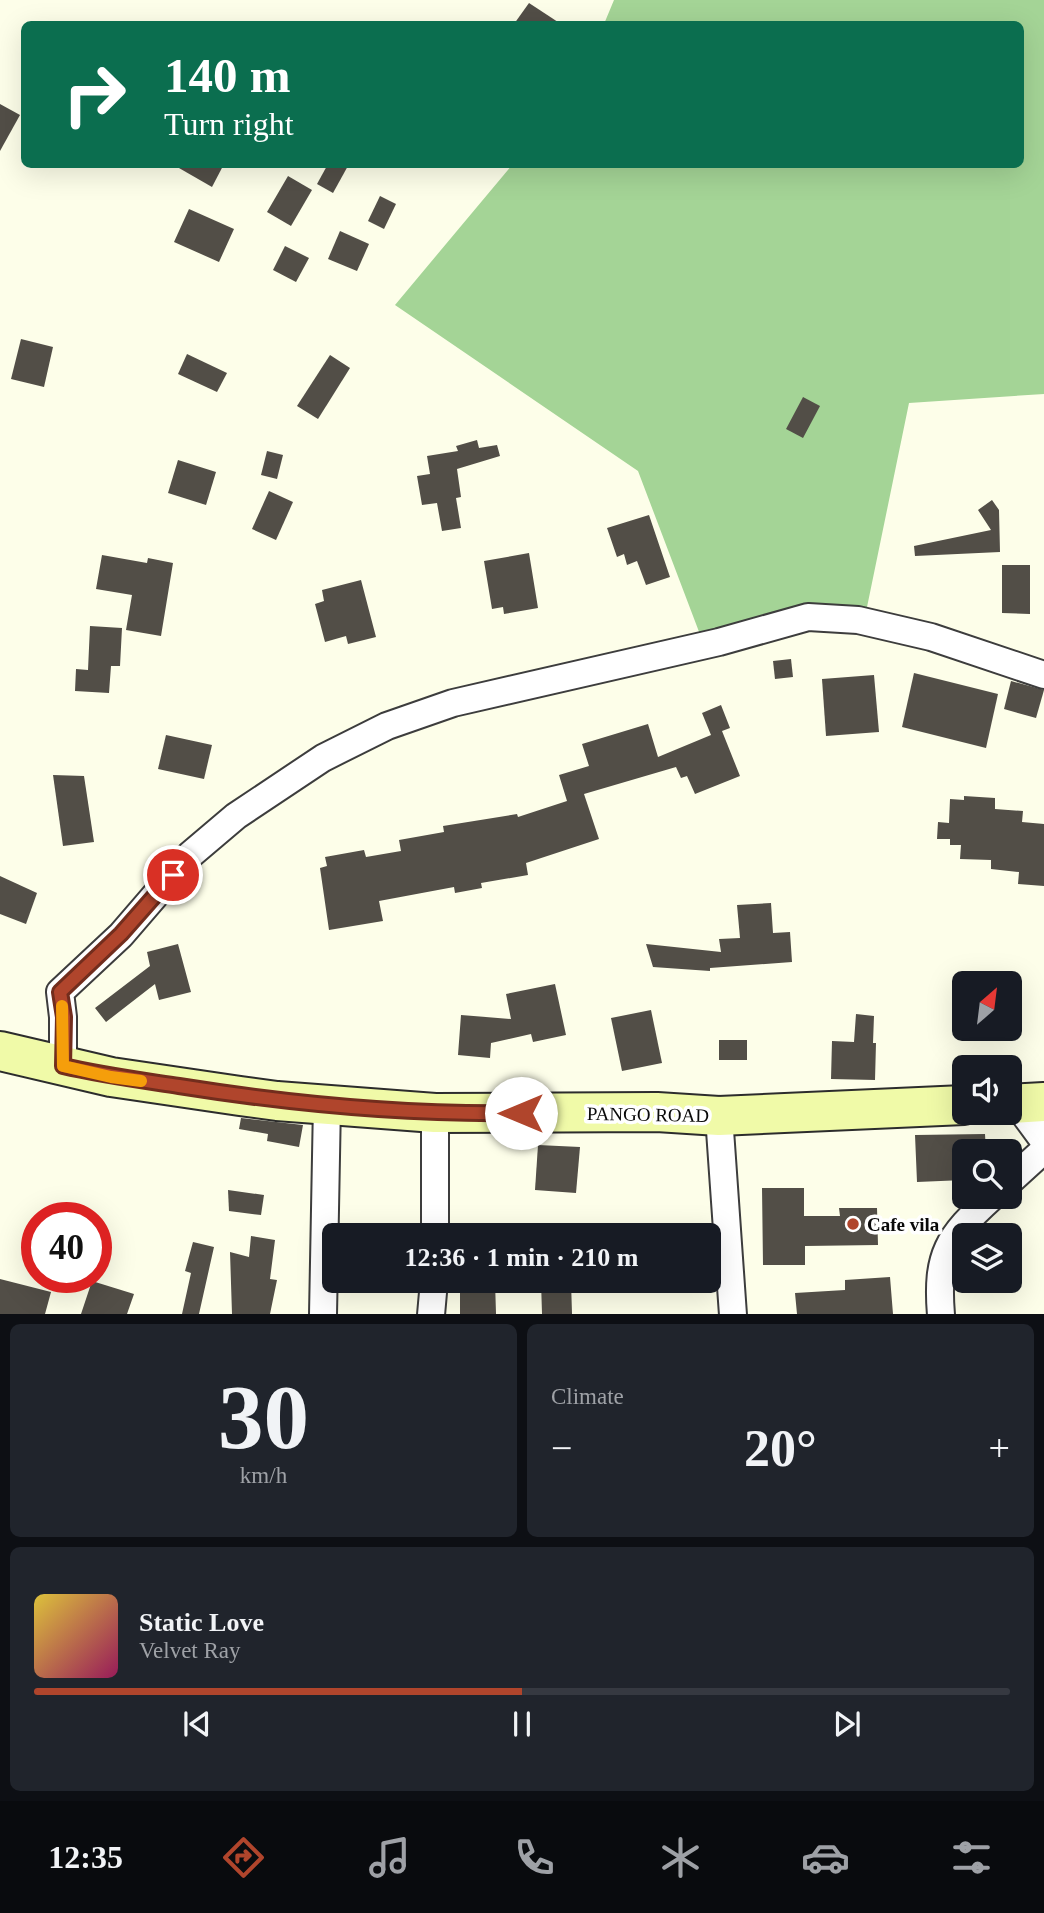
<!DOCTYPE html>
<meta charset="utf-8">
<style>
body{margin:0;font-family:"Times New Roman",serif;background:#20242c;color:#f1f3f6;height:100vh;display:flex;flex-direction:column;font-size:26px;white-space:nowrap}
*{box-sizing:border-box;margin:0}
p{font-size:23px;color:#9ea1a6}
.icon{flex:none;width:38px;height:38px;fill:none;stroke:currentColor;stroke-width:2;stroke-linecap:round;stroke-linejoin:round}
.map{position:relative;height:1314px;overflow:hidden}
.sheet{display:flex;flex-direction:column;gap:10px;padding:10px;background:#0d0f14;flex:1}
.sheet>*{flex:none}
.guide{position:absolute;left:21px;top:21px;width:1003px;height:147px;border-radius:10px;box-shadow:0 7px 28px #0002;background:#0b6e4f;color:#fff;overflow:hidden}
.needle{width:46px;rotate:28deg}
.buttons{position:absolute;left:952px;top:971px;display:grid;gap:14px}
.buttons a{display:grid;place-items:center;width:70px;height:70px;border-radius:10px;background:#171b24;box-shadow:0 7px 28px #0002;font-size:35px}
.speed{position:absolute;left:21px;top:1202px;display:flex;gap:14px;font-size:35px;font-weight:700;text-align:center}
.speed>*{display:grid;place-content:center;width:91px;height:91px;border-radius:50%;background:#171b24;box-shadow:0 7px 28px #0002;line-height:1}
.speed .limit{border:10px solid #d22;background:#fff;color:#111}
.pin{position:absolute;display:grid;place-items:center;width:60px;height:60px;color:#fff;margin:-30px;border:4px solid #fff;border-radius:50%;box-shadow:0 2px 7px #0007}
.me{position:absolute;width:77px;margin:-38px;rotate:270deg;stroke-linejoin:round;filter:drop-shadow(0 0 5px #0008)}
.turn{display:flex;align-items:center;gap:24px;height:147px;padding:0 28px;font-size:32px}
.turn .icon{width:91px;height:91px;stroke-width:2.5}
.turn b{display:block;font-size:49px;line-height:60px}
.big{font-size:52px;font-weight:600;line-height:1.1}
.sheet .card{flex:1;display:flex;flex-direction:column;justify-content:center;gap:10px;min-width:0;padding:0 24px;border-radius:10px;background:#20242c}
.sheet .dial{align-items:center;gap:0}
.dial b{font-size:91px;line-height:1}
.song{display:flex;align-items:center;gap:21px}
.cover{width:84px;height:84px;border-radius:10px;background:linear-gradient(135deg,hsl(50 70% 55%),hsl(330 70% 35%))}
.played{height:7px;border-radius:4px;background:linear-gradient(90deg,#b0452c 50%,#363941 50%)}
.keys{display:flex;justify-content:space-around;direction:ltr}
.heat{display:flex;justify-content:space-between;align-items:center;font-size:38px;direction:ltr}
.sheet .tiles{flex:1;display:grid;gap:10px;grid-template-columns:1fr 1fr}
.card:last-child{grid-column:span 2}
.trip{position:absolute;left:322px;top:1223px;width:399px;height:70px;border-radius:10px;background:#171b24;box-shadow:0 7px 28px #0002;font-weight:600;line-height:70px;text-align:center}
.menu{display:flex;height:112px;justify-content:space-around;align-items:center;background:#090b0e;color:#9ea1a6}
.menu .icon{width:49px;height:49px}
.menu .current{color:#b0452c}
.menu b{font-size:32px;color:#f1f3f6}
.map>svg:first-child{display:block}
.forest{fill:#a4d496}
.building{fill:#524e47}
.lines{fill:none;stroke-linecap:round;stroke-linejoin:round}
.street-casing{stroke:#3d3d3d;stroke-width:30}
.secondary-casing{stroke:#2c2c2c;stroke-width:42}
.street{stroke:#fff;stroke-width:26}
.secondary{stroke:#f0faa8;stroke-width:38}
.route-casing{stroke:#722d1d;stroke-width:18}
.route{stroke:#b0452c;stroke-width:12}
.slow{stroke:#f59e0b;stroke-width:12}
.poi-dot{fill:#b0452c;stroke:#fff;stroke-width:2.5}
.labels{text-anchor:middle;stroke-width:7;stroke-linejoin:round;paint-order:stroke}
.street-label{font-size:19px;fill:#0a0a0a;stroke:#fff}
.poi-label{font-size:19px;font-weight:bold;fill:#0a0a0a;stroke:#fff;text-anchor:start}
</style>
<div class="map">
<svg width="1044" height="1315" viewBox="0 0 1044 1315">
<rect width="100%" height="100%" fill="#fdfee9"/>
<path class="forest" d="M614,0H1044V394L909,403L866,612L701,637L638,471L395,305L512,165L1020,164V24H604Z"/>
<g class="building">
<path d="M529,3L561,24H514Z"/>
<path d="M0,104L20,115L0,151Z"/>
<path d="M172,164H224L212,187Z"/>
<path d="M328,164H349L333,193L317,184Z"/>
<path d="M288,176L312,190L291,226L267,212Z"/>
<path d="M380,196L396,204L384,229L368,221Z"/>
<path d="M189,209L234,229L219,262L174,242Z"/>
<path d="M340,231L369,244L357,271L328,259Z"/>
<path d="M285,246L309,258L296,282L273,270Z"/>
<path d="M21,339L53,347L44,387L11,379Z"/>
<path d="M187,354L227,373L217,392L178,374Z"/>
<path d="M330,355L350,368L318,419L297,406Z"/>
<path d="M803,397L820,406L803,438L786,429Z"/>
<path d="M477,440L479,448L497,445L500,456L457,469L461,497L456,498L461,528L442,531L437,503L422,505L417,476L430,474L427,456L458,451L456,446Z"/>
<path d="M267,451L283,455L277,479L261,475Z"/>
<path d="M178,460L216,472L206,505L168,493Z"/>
<path d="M269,491L293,502L276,540L252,529Z"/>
<path d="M992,500L999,510L1000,552L915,556L914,546L991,530L978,510Z"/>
<path d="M649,515L670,577L646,585L637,561L627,565L624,554L617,557L607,528Z"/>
<path d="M529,553L538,608L504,614L503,607L492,609L484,561Z"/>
<path d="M102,555L147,563L148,558L173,563L161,636L126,630L132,595L96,589Z"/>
<path d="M1002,565H1030V614L1002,613Z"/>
<path d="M361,580L376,637L348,644L346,636L325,642L315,604L324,601L322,590Z"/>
<path d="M90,626L122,628L120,666H111L109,693L75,691L76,669L88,670Z"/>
<path d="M791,659L793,677L775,679L773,661Z"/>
<path d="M914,673L998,694L986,748L902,727Z"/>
<path d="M874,675L879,732L826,736L822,679Z"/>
<path d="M1011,681L1044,690L1036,718L1004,709Z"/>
<path d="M721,705L730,728L722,731L740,776L695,794L687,776L681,778L676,767L584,794L599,839L526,863L528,875L481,883L482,888L455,893L454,887L379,901L383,921L329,930L320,868L327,866L325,857L364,850L366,857L401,851L399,840L444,832L443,826L517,814L518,817L567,801L559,775L589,766L582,744L648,724L658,757L711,735L702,713Z"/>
<path d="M166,735L212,745L204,779L158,769Z"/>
<path d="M53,775L84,776L94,842L63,846Z"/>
<path d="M964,796L995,798V809L1023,811L1022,822L1044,824V886L1018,884L1019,872L991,869V860L960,859L961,845H950V839H937L938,822L949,823L950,799L964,800Z"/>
<path d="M0,876L37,893L26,924L0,914Z"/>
<path d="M771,903L773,933L790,932L792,962L710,968V971L653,967L646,944L721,952L719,939L740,938L737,905Z"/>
<path d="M178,944L191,992L159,1000L155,984L106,1022L95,1008L150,966L147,952Z"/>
<path d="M555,984L566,1035L533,1042L531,1034L491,1043L490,1058L458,1055L461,1015L511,1019L506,994Z"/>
<path d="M651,1010L662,1063L622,1071L611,1018Z"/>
<path d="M856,1014L874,1016L873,1043H876L875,1080L831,1079L832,1041L854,1042Z"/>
<rect x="719" y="1040" width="28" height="20"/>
<path d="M241,1118L303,1125L299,1147L267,1141L268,1134L239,1129Z"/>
<path d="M985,1134L986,1152H964V1180L917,1182L915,1135Z"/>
<path d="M538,1145L580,1147L576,1193L535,1190Z"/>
<path d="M762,1188H804V1216H840L839,1208H877L878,1245L805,1246V1265H763Z"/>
<path d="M228,1190L264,1195L261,1215L229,1211Z"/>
<path d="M251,1236L275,1240L270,1279L277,1280L270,1314H232L230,1252L249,1257Z"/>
<path d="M193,1242L214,1247L199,1314H182L191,1273L185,1271Z"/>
<path d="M890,1277L893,1314H797L795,1293L845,1290V1280Z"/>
<path d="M0,1279L51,1292L45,1314H0Z"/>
<path d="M92,1281L134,1294L127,1314H81Z"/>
<path d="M460,1281H495L496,1314H460Z"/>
<path d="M541,1281H571L572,1314H542Z"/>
</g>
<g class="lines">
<defs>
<g id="street">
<path d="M63,1066V1017L60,992L121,935L190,855L236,816L323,758L387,726L453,703L719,642L808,617L858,620L931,637L1044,675"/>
<path d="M1016,1103L1044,1141"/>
<path d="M719,1116L733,1315"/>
<path d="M1010,1181L1044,1150"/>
<path d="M435,1236V1113"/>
<path d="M323,1315L327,1104"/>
<path d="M431,1315L434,1281"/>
<path d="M941,1315C936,1254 948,1237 992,1197"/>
</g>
<g id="secondary">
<path d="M0,1051L111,1077L240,1096L277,1101L435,1113L657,1112L719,1116L964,1105"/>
<path d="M1010,1104L1044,1102"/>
</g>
</defs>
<use href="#street" class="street-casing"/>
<use href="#secondary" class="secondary-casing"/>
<use href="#street" class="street"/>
<use href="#secondary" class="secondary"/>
</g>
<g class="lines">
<defs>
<path id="route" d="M173,875L121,934L60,992L64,1017L63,1066C102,1075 140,1080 179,1086C292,1104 407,1115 521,1113"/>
</defs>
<use href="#route" class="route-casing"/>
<use href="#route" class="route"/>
<path class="slow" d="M62,1006L63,1066L111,1077L141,1081"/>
</g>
<circle class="poi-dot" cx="853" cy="1224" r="7"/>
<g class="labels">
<g class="street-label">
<text transform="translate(648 1114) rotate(1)" y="7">PANGO ROAD</text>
</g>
<g class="poi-label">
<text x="867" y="1231">Cafe vila</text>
</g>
</g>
</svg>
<div class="buttons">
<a><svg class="needle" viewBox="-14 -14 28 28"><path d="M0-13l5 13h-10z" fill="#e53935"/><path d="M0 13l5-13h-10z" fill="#9ea1a6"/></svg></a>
<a><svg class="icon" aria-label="sound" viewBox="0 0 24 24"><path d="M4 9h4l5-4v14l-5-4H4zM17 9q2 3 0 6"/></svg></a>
<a><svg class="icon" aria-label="search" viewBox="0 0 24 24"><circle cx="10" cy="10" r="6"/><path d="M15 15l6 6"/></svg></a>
<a><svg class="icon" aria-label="layers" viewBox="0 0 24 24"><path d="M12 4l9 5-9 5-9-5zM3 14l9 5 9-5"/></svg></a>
</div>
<div class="speed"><div class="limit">40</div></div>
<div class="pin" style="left:173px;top:875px;background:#d93025"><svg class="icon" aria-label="arrive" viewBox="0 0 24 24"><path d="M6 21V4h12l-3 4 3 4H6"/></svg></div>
<svg class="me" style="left:521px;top:1113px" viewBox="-20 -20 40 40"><circle r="19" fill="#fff"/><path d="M0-13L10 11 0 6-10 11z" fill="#b0452c"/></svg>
<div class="trip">12:36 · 1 min · 210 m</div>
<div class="guide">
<div class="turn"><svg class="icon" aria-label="right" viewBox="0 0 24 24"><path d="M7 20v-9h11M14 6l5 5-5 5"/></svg><div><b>140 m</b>Turn right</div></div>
</div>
</div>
<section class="sheet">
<div class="tiles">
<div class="card dial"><b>30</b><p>km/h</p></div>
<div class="card"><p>Climate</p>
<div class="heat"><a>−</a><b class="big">20°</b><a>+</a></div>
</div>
<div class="card">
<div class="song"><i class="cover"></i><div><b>Static Love</b><p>Velvet Ray</p></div></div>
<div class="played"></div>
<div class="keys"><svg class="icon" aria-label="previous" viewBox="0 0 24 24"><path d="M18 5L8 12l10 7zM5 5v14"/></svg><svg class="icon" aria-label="pause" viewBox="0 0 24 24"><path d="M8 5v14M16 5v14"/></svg><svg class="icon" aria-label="next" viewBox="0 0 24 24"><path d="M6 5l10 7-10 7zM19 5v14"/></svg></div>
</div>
</div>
</section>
<nav class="menu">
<b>12:35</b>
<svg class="icon current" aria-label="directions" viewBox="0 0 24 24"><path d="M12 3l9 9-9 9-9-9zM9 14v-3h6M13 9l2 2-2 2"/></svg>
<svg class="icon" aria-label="music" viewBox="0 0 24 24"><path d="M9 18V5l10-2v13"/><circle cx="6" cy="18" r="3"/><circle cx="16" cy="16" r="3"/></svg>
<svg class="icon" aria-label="phone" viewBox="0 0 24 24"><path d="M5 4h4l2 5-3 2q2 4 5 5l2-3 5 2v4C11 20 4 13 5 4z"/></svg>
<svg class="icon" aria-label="climate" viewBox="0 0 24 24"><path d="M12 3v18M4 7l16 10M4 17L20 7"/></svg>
<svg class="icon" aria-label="car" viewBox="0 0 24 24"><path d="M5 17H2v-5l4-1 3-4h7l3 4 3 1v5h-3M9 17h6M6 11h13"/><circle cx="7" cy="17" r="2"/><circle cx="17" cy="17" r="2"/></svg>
<svg class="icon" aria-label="filters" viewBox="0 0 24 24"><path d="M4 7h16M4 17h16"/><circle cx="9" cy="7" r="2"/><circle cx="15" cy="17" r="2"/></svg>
</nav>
